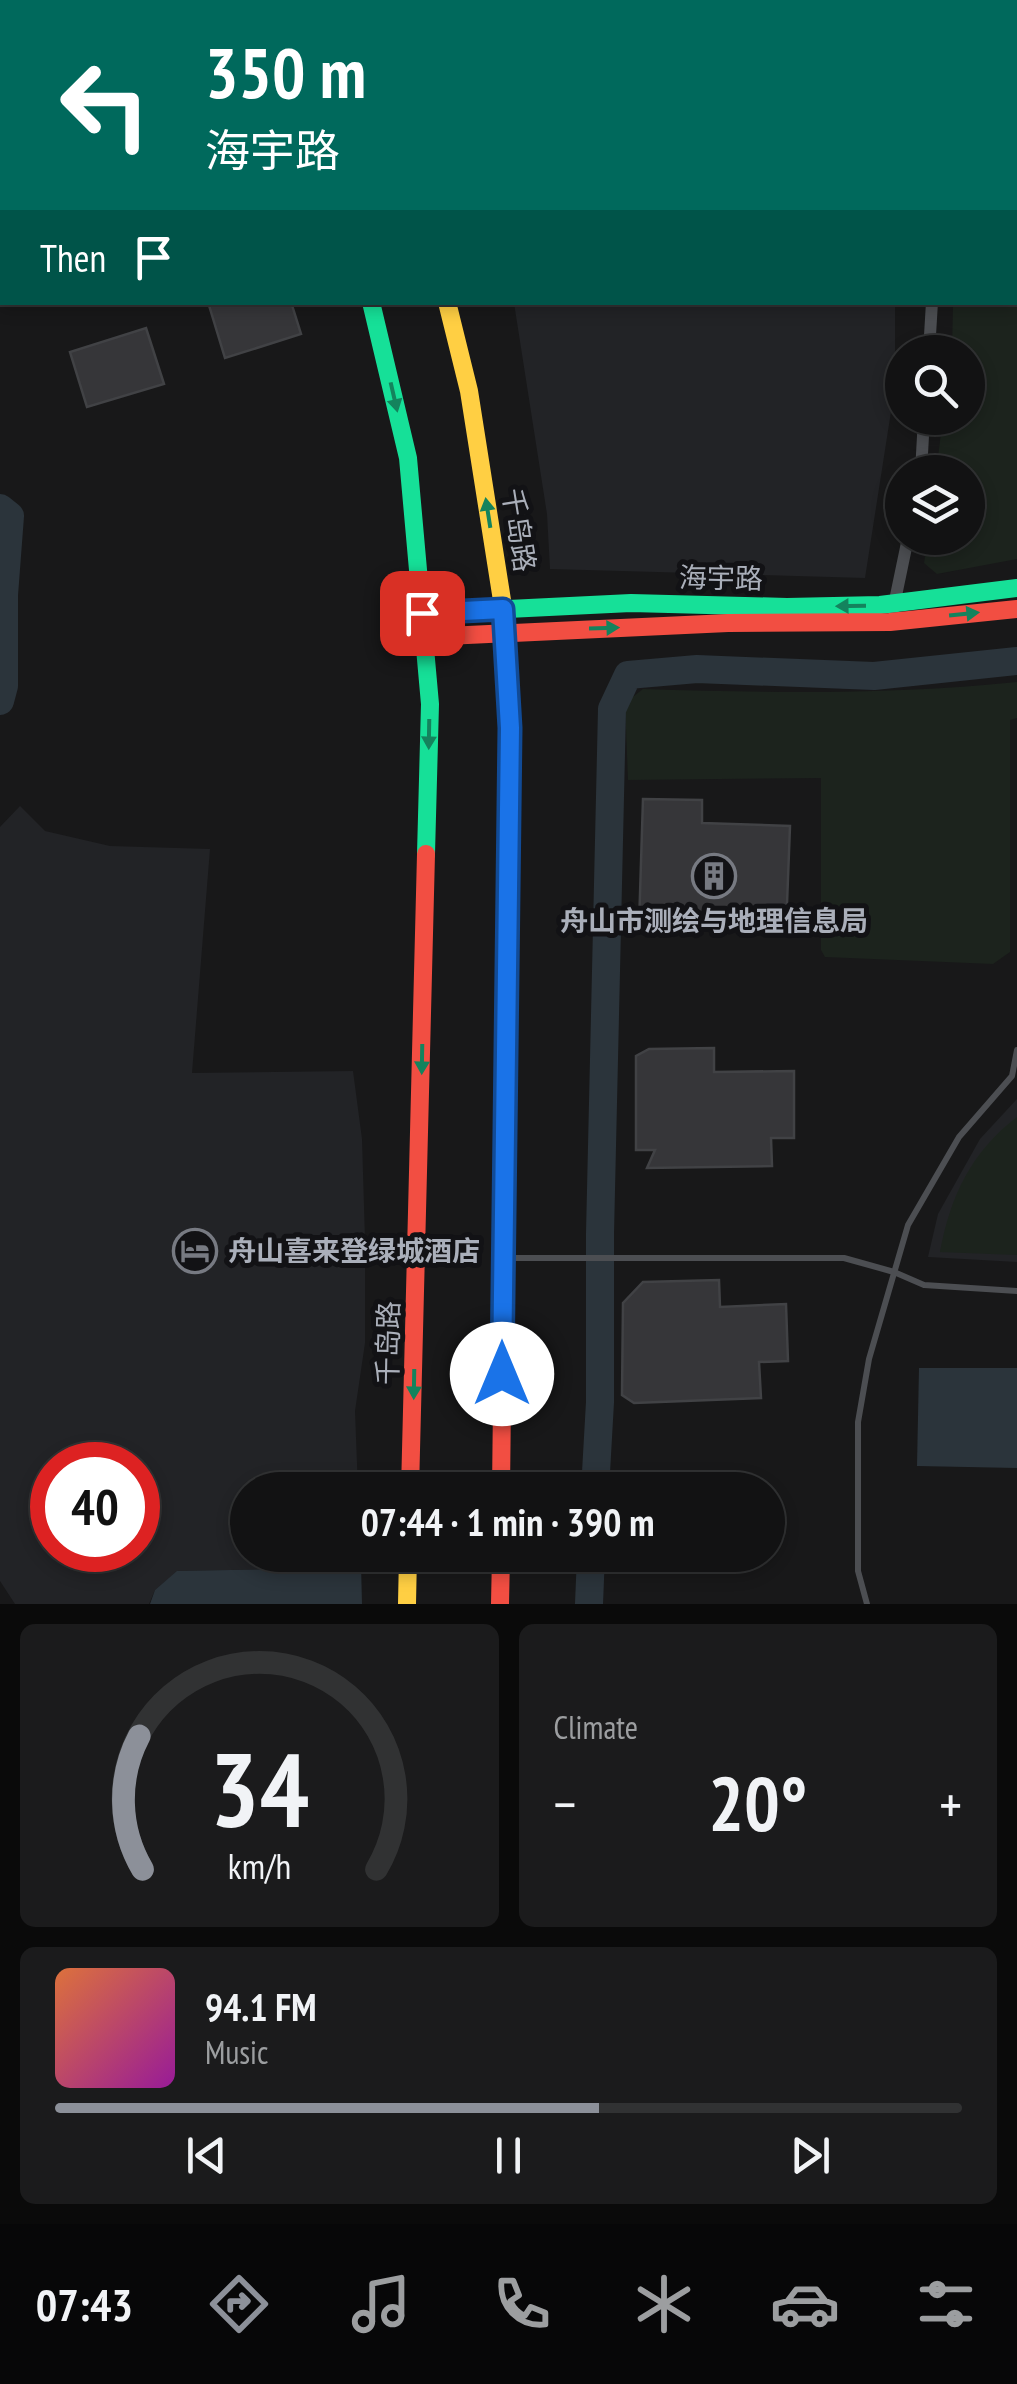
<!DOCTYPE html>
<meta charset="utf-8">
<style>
body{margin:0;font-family:"PT Sans Narrow","Noto Sans SC",sans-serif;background:#1b1b1c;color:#f1f3f6;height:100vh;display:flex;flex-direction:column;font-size:38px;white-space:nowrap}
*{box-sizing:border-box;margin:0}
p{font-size:32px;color:#9c9ea0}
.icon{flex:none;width:55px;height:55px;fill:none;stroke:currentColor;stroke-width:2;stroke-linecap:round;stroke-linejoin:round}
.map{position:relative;height:1604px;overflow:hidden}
.panel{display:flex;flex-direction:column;gap:20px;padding:20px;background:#0a0a0a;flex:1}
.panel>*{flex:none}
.banner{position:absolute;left:0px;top:0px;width:1018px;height:305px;box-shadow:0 5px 15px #0003,0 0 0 2px #313233;background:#00695c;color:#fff;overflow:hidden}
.fabs{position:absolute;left:885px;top:335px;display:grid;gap:20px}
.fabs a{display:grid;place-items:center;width:100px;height:100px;border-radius:50%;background:#121213;box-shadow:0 5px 15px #0003,0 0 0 2px #313233;font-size:50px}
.speed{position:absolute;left:30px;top:1442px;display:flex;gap:20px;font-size:50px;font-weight:700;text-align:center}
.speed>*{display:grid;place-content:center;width:130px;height:130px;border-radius:50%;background:#121213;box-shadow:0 5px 15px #0003,0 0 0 2px #313233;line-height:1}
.speed .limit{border:15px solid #d22;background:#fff;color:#111}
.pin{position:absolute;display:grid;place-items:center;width:85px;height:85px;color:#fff;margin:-42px;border-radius:20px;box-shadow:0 5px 15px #0006}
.me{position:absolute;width:110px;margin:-55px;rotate:0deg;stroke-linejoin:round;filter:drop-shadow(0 0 8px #0008)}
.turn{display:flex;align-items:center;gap:35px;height:210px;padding:0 40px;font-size:45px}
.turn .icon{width:130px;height:130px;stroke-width:2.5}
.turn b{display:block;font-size:70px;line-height:85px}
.then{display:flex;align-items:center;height:95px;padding:0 40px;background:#0003;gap:20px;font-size:38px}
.big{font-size:75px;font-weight:600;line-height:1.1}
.panel .widget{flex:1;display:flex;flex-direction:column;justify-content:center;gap:15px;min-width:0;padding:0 35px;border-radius:15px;background:#1b1b1c}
.panel .dial{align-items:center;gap:0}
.dial svg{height:260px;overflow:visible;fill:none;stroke:#313233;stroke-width:7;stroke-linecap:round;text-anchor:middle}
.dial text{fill:#f1f3f6;stroke:none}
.song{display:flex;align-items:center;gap:30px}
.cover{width:120px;height:120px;border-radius:15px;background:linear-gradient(135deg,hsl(20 70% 55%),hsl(300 70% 35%))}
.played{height:10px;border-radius:5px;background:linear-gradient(90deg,#8c9099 60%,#313233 60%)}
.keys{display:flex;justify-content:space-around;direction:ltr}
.heat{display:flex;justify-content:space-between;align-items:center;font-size:55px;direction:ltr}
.panel .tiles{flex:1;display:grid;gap:20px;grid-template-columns:1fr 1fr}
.widget:last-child{grid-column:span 2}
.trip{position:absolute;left:230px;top:1472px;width:555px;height:100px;border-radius:50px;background:#121213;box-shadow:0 5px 15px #0003,0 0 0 2px #313233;font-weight:600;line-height:100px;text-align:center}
.dock{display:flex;height:160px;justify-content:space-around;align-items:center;background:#070708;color:#9c9ea0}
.dock .icon{width:70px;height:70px}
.dock .active{color:#8c9099}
.dock b{font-size:45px;color:#f1f3f6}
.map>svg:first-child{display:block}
.built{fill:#222326;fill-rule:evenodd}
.green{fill:#1c231d}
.water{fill:#2b343b}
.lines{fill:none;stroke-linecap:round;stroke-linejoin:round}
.river{stroke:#2b343b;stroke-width:28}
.building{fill:#363639;stroke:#414245;stroke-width:2.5}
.lane{stroke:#4c4e52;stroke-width:6}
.street{stroke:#4c4e52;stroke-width:12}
.fast{stroke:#16e098;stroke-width:18}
.slow{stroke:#ffcf43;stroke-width:18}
.jam{stroke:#f24e42;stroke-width:18}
.oneway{fill:#14835d}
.route-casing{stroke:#114b97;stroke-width:25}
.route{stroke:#1a73e8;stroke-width:18}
.labels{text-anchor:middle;stroke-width:10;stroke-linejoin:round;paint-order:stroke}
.street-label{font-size:28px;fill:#aaafba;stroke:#121215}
.poi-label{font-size:28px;font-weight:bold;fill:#aaafba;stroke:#121215}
</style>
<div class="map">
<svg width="1017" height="1604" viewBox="0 0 1017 1604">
<rect width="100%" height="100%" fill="#181819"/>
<g class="built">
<path d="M514,303H895V386L865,578L550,569L547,514Z"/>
<path d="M20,806L45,831L110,846L210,849L192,1073L353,1071L362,1139L365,1240V1343L355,1411L358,1490H248V1555H361V1564L334,1559L288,1569L178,1571L155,1590L149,1604H15L0,1581V827ZM52,1465H138V1550H52Z"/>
<path d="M1017,1099V1262L928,1257L938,1214L980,1139Z"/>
</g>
<g class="green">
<path d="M937,0H1017V559L937,574L924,563L928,538H968V472H936L943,418H968V352H952L953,303L1015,302V2Z"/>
<path d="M1017,682V718L1010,720V952L993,964L825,957L821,950V778L628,780L625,703L643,689C769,693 892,695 1017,682Z"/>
<path d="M1017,1117V1255L940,1252C950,1197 971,1152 1017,1117Z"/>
</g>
<g class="water">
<path d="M919,1368H1017V1468L917,1466Z"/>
<path d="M334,1559L361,1564L362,1604H150L155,1590L177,1571L288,1569Z"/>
</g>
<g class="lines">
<g class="river">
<path d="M0,508L10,516L4,595V686L0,701"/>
<path d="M595,1490L600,1402V1234L612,709L628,675L697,669L874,676L1017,661"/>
<path d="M589,1604L591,1555"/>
</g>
</g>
<g class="building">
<path d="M208,302H291L301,334L225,358Z"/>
<path d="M146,328L164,384L87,407L70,352Z"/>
<path d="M643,799L702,800V823L790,826L786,930L639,926Z"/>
<path d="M714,1048V1072L794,1071V1138H771L772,1166L647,1168L655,1150H636V1056L649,1049Z"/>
<path d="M719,1280L720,1307L786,1304L788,1361L759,1362L761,1398L634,1403L622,1395L623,1303L643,1282Z"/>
</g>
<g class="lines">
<g class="lane">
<path d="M508,1258H844L894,1272L924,1285L1017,1291"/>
<path d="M867,1604L858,1571V1422L869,1359L908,1225L959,1137L1012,1076L1017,1050"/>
</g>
<g class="street">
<path d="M915,0V2"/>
<path d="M929,352L932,302"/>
<path d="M921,472L924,418"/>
<path d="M893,610L908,538"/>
</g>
<g class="fast">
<path d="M260,0L261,2"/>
<path d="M349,0L350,2"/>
<path d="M0,24L2,22"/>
<path d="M371,302L408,458L430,704L426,854"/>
<path d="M423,613L631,603L787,607L880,605L1017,588"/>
</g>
<g class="slow">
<path d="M26,2L29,0"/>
<path d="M447,302L469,391L507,632L509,782"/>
<path d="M407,1604L408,1555"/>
</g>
<g class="jam">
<path d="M425,637L728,623L890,622L1017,609"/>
<path d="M410,1490L426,854"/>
<path d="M501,1490L509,782"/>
<path d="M500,1604L501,1555"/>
</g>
</g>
<defs><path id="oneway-solid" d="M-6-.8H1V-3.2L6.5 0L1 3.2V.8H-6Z" transform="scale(2.5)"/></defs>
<g class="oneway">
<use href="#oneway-solid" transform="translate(394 397) rotate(77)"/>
<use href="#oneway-solid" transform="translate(488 513) rotate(-99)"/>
<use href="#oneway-solid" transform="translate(851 606) rotate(179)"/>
<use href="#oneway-solid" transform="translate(964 614) rotate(-6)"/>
<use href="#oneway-solid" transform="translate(604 628) rotate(-2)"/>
<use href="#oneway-solid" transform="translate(429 734) rotate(91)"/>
<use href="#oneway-solid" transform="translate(422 1059) rotate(91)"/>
<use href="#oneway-solid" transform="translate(414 1384) rotate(91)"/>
</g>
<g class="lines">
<defs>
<path id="route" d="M422,613L503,609L510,728L502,1374"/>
</defs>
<use href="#route" class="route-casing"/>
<use href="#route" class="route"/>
</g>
<defs>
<symbol id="building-ring" viewBox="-11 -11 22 22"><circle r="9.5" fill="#121215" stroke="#777a82" stroke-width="1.5"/><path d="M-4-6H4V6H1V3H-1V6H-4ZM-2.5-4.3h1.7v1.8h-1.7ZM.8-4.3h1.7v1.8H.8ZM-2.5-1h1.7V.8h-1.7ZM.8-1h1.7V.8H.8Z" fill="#777a82"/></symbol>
<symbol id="hotel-ring" viewBox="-11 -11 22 22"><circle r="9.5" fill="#121215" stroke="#777a82" stroke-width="1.5"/><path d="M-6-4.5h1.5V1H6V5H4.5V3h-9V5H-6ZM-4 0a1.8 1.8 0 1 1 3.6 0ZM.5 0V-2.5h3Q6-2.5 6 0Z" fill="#777a82"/></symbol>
</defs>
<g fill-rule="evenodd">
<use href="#building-ring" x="689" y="851" width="50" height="50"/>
<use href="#hotel-ring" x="170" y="1226" width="50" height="50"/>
</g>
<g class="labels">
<g class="street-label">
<text transform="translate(519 530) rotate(81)" y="10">千岛路</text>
<text transform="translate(721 578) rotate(1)" y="10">海宇路</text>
<text transform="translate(388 1343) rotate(-89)" y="10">千岛路</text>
</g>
<g class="poi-label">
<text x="714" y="931">舟山市测绘与地理信息局</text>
<text x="228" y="1261" text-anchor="start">舟山喜来登绿城酒店</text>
</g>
</g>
</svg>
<div class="fabs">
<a><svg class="icon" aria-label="search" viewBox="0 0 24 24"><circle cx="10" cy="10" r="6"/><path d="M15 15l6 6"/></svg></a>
<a><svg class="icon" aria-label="layers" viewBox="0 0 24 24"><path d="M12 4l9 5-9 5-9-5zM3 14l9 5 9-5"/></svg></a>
</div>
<div class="speed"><div class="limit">40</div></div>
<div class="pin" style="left:422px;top:613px;background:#d93025"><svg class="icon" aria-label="arrive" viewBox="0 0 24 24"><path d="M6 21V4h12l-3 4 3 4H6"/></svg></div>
<svg class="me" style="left:502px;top:1374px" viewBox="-20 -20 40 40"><circle r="19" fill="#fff"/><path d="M0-13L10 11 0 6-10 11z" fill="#1a73e8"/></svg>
<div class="trip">07:44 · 1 min · 390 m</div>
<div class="banner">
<div class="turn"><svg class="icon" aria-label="left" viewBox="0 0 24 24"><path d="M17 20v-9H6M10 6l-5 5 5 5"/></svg><div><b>350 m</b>海宇路</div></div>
<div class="then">Then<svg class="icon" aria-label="arrive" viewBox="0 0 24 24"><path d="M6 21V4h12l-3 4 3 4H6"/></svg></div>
</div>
</div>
<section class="panel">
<div class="tiles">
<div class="widget dial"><svg viewBox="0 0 100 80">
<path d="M14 69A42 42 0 1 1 86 69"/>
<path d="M14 69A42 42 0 0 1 13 28" stroke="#8c9099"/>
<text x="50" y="56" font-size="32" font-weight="700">34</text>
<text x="50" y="72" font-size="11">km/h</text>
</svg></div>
<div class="widget"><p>Climate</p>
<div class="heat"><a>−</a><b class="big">20°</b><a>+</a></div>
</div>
<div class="widget">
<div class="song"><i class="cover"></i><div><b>94.1 FM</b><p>Music</p></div></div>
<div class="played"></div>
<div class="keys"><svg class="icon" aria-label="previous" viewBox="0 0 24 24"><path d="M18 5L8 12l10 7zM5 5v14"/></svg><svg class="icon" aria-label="pause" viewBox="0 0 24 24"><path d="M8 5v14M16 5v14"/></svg><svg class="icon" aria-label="next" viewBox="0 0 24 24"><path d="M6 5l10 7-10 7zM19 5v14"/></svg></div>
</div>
</div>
</section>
<nav class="dock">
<b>07:43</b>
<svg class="icon active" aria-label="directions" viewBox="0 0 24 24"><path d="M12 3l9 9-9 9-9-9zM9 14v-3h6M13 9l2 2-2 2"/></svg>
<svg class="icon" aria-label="music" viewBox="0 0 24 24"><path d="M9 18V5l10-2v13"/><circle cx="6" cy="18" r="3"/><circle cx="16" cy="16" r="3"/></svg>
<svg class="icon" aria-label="phone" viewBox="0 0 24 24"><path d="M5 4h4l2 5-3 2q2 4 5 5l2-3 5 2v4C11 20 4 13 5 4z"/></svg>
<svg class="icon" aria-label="climate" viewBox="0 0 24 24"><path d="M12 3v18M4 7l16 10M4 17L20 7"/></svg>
<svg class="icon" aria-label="car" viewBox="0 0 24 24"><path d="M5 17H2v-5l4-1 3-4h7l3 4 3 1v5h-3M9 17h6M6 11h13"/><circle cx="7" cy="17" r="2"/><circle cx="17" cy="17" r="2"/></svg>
<svg class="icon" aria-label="filters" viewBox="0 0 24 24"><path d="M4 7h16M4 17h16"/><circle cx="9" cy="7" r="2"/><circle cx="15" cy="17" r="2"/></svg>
</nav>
